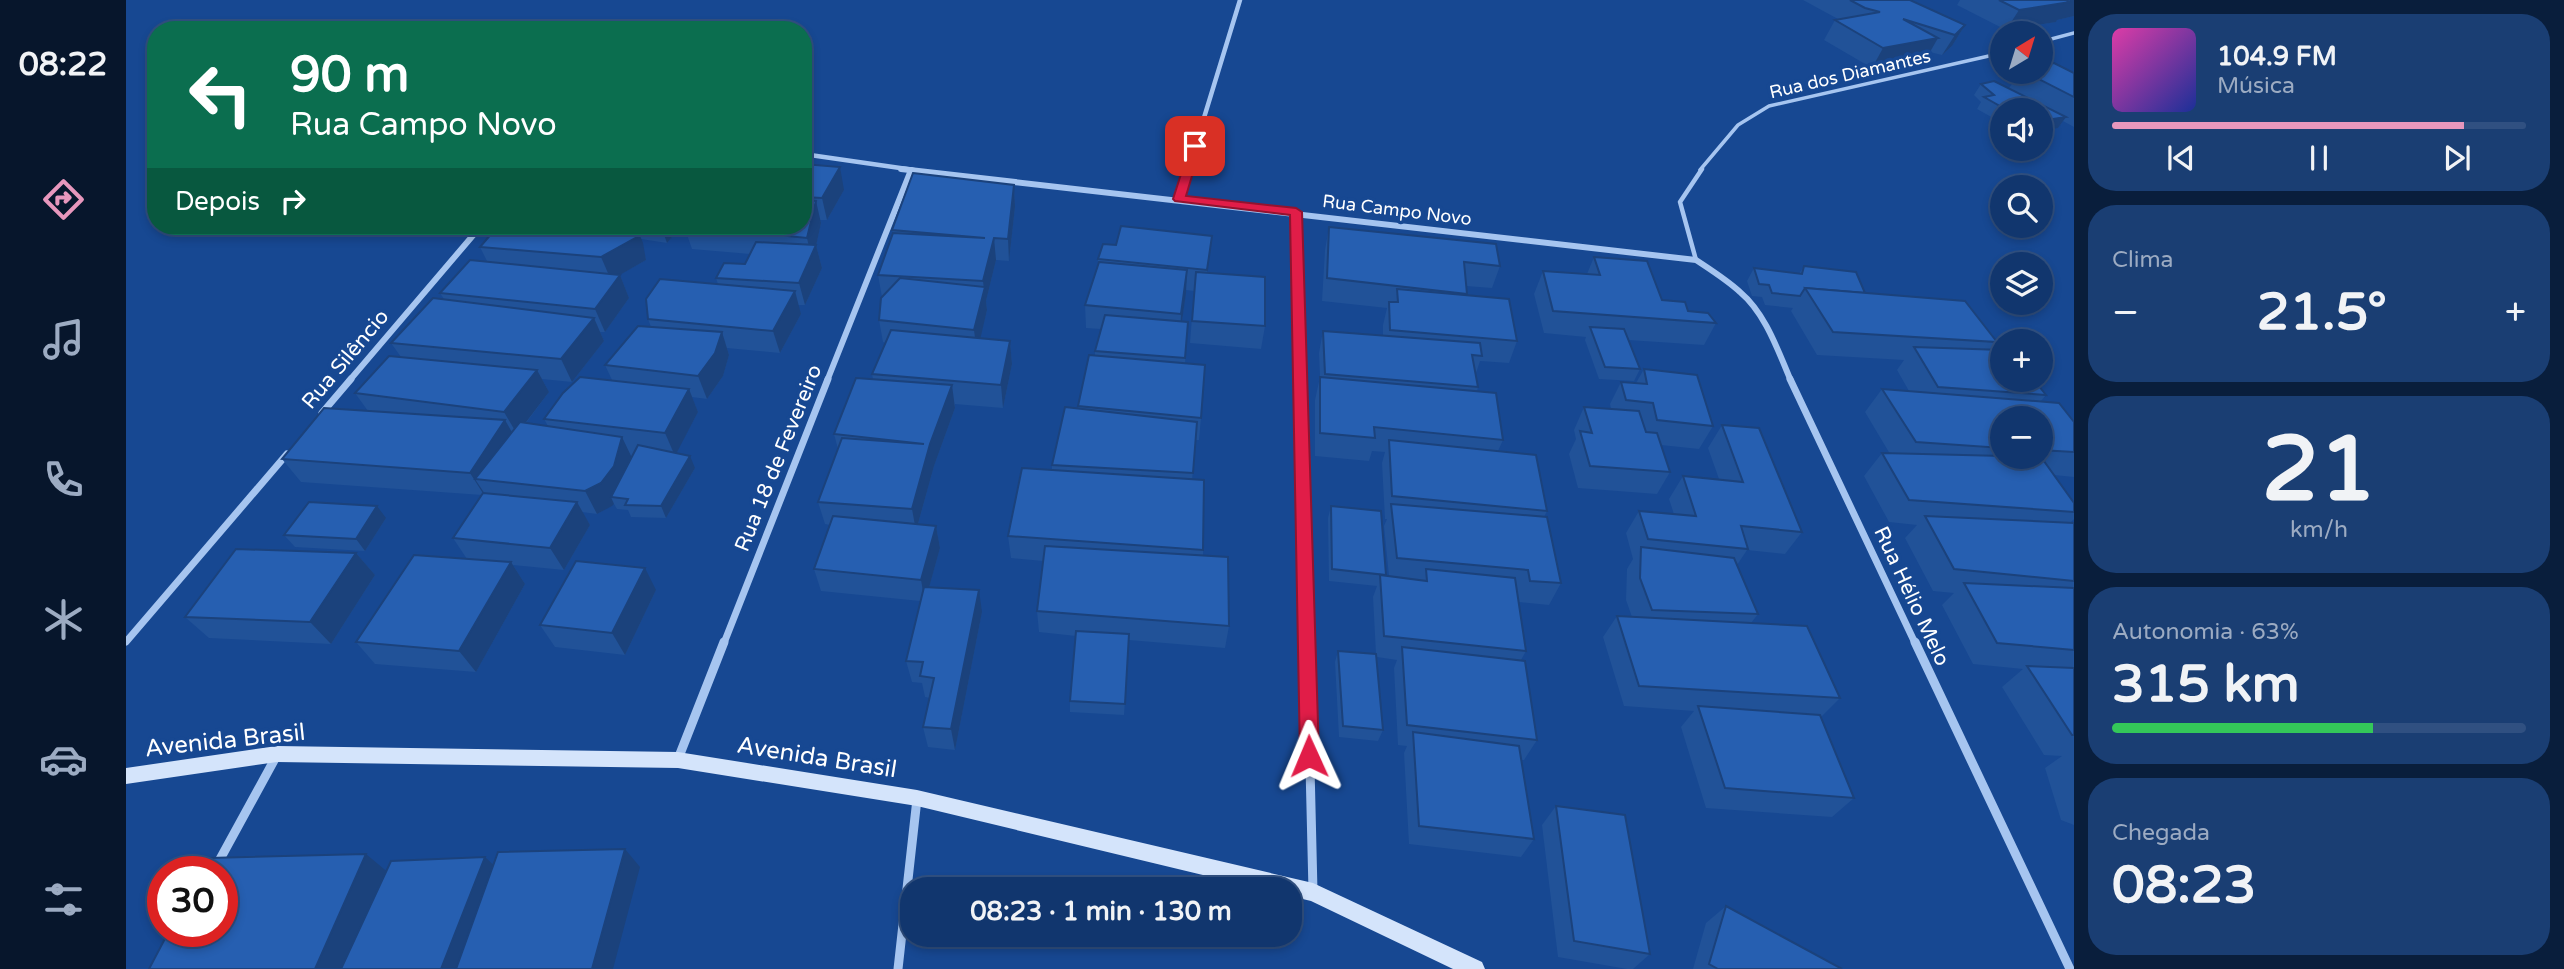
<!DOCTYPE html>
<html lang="pt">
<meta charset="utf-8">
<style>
body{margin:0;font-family:"Varela Round",sans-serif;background:#1a3e73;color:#f1f3f6;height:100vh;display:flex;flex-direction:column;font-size:26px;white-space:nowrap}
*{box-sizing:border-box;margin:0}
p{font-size:23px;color:#9cabc2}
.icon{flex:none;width:38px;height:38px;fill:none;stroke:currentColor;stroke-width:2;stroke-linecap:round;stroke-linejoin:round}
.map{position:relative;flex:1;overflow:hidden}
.side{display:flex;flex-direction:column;gap:14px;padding:14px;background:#091e3c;width:490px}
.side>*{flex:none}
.guide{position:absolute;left:21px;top:21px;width:665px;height:214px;border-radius:28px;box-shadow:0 4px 10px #0003,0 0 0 2px #305081;background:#0b6e4f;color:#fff;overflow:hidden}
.needle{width:46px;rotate:38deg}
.fabs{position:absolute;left:1864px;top:21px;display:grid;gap:14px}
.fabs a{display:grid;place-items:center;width:63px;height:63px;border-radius:50%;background:#11366e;box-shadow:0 4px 10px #0003,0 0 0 2px #305081;font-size:35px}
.speed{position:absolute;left:21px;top:856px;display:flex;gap:14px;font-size:35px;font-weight:700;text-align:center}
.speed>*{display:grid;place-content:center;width:91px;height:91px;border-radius:50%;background:#11366e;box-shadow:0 4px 10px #0003,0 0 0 2px #305081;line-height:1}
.speed .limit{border:10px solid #d22;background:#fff;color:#111}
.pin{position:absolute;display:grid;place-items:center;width:60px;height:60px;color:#fff;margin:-30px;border-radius:14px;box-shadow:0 4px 10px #0006}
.me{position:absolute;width:77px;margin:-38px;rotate:359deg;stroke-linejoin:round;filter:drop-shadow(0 0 5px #0008)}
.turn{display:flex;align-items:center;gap:24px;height:147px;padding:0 28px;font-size:32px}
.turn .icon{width:91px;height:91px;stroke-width:2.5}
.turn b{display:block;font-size:49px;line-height:60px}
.then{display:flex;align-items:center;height:66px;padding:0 28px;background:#0003;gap:14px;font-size:26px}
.big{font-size:52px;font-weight:700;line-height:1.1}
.side .widget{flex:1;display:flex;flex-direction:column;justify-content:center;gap:10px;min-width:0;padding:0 24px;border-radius:28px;background:#1a3e73}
.side .dial{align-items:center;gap:0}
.dial b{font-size:91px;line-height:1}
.song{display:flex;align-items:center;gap:21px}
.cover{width:84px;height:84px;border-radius:10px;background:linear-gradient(135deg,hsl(320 70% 55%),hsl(230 70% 35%))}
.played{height:7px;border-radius:4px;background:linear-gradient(90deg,#e797bd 85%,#305081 85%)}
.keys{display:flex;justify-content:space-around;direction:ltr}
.heat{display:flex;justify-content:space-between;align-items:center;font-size:38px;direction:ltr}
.charge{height:10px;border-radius:5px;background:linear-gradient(90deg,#34c759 63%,#305081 0)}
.trip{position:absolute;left:774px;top:877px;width:402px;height:70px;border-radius:28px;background:#11366e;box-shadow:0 4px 10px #0003,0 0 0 2px #305081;font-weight:700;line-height:70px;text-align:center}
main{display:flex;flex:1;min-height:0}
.tabs{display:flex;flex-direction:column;width:126px;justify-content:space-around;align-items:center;background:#07162c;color:#9cabc2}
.tabs .icon{width:49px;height:49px}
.tabs .on{color:#e797bd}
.tabs b{font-size:32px;color:#f1f3f6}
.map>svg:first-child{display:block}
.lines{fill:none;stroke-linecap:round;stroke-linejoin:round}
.lane-far1{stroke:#a6c5f0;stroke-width:3.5}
.lane{stroke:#a6c5f0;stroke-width:4.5}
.street-far3{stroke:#a6c5f0;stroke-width:4.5}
.street-far2{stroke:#a6c5f0;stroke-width:6}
.street-far1{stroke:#a6c5f0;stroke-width:7}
.street{stroke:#a6c5f0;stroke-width:9}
.secondary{fill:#d4e4fb;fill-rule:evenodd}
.wall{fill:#215298;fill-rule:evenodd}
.shaded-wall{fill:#1b427c}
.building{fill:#265fb1;stroke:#1b427c;stroke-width:2}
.route{fill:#e11d48;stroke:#92132f;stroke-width:2}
.labels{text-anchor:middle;stroke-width:7;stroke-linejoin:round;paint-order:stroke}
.far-street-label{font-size:18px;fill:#fff;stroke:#174892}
.street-label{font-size:21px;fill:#fff;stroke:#174892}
.near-street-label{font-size:24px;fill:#fff;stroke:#174892}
</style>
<main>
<nav class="tabs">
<b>08:22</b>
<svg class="icon on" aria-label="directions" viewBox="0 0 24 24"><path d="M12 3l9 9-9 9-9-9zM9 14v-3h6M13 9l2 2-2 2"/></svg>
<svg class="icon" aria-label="music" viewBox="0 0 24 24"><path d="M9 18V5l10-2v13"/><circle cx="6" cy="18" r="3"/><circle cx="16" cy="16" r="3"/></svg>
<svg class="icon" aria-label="phone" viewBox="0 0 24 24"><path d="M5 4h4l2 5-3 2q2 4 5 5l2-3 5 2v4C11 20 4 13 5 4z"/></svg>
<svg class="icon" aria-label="climate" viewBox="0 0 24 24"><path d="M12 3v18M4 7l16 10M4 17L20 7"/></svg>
<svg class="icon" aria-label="car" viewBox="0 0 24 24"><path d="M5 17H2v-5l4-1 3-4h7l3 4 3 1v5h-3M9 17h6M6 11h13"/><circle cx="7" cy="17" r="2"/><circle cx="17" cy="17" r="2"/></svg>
<svg class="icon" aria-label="filters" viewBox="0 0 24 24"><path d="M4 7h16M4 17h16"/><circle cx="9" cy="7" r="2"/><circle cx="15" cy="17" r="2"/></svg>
</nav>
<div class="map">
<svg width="1948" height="969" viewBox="0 0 1948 969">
<rect width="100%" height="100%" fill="#174892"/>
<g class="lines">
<g class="lane-far1">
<path d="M1914,42L1948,33"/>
<path d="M1574,170L1612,125L1643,106L1876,53"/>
</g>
<path class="lane" d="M1570,260L1554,202L1576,169"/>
<g class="street-far3">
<path d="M677,154L788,170"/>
<path d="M1062,170L1114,0"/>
</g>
<g class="street-far2">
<path d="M775,169L1570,260C1585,270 1601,280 1614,292C1640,314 1652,351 1665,381"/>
<path d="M1053,199L1062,169"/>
<path d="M1170,212L1174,381"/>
<path d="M223,381L355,226"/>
<path d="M701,381L785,170"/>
</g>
<g class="street-far1">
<path d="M1174,379L1181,643"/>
<path d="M1664,379L1789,643"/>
<path d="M196,413L225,379"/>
<path d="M0,642L161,454"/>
<path d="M598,643L702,379"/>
</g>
<g class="street">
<path d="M1181,642L1187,891"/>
<path d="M1789,642L1944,969"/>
<path d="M552,759L598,642"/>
<path d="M87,872L151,755"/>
<path d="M772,969L791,799"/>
</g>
<path class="secondary" d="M151,746L552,752L791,790L1187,883L1356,962L1359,969H1327L1185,901L1164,896V889H1135L791,806L552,768L151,762L0,784V768Z"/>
</g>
<g class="wall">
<path d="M1677,0H1784L1839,25L1826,46L1816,55L1804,52L1800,59L1746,68L1698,40L1709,20L1712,19Z"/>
<path d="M1834,0H1948V16L1931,20L1930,22L1880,30L1831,5Z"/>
<path d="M1895,72L1948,73V127L1937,121L1932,128L1914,110H1876V123L1851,109L1855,102L1848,95L1855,84L1883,88Z"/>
<path d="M677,164L718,190L701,220H694L695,223L690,245L696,268L679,305H672L675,314L654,353L601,348L603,355L597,376L581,399L566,397L572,412L550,453L569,468L540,518L505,517L502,510L491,509L488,504L471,514L456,512L464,525L438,570L387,565L399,584L350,672L249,664L230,642L341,559L327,538L356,495L175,482L156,459L242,411L229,393L275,357L265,343L318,299L314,293L361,261L354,247L372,226H555L541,243L515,239L520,260L493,275H494L503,298L479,332H474L478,341L446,382L416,379L423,392L400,423L422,426L418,419L486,380L479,365L525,327L522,319L592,284L590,278L619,264L624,254L566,249L558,226H677Z"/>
<path d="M888,185L889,207L883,261L870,260L860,301L861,310L854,338L884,341L886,364L877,408L829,404V408L808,466L792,524L810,526L814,548L803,587L856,612L829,750L802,747L797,727L804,698L799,697L796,683L786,682L780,661L794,601L695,591L688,569L704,525L699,524L692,502L712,449L708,434L747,379L746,374L760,343L757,342L753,320L756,297L752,275L767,234L766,230Z"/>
<path d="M1203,227L1374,266L1366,288L1340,286L1341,295L1391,341L1383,363L1354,361L1350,373L1352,387L1351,391L1377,440L1372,451L1421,511L1418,517L1435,583L1423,605L1393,602L1400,651L1395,660L1411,740L1398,760H1395L1408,839L1395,857L1283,844L1278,753L1281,746L1272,745L1268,668L1271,660L1251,657L1257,730L1252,741L1213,737L1209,662L1212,651L1250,654L1247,597L1251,586L1203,581L1202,518L1205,506L1260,575L1263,576L1258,526L1261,519H1259L1256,463L1259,452L1246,451L1243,461L1189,456V400L1194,377L1193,353L1197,331L1257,335V325L1261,308L1196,301L1199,250Z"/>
<path d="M1468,257L1536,300L1590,323L1578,345L1502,340L1514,369L1508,381L1473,379L1459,340L1460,337L1418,333L1408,294L1417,271L1461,274Z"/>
<path d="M1083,258L1081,273L1139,326L1135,349L1064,343L1068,291L1060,290L1056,322H1062L1059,363L1075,418L1073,440H1070L1066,480L1077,550V555L1103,626L1099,648L1003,640L998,715L944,712V701L950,636L913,632L911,611L917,561L885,558L882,536L926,470V465L952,409L969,355V351L975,329L960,328L959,305L972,264V259Z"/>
<path d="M1678,266L1739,293L1871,342L1865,350L1920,395L1914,402L1948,422V477L1928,475L1948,503V519L1944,523H1948V825L1935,820L1919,768L1936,756L1918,755L1876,687L1897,669L1847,664L1816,605L1828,593L1807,591L1779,538L1791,525L1763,522L1738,476L1756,453L1764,454L1739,412L1756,389L1783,391L1771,370L1778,360L1691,355L1665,311L1667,308L1639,305L1636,297L1626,296L1621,281L1628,268L1673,274ZM1876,418H1914V457H1876Z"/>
<path d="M1518,369L1587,426L1573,449L1535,445L1544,472L1531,494L1452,488L1443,454L1450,439L1448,430L1458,407L1485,409L1484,404L1495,382L1510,383Z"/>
<path d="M1596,425L1676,532L1659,554L1621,550L1611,565L1632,614L1625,623L1714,698L1695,717L1728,798L1706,817L1580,808L1555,727L1568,711L1498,706L1477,637L1491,616L1506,617L1500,600L1501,569L1507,559L1500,533L1513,511L1548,514L1543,499L1557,476L1593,479L1582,448Z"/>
<path d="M260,518L239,551L169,547L158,535Z"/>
<path d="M230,553L249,575L205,644L83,638L59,617Z"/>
<path d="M530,590L499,655L429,647L414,625Z"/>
<path d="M1430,806L1524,954L1507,969H1501L1432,957L1416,825Z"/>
<path d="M1600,906L1716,969H1567L1580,923Z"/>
</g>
<g class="shaded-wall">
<path d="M1944,0H1948V16L1931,20L1930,22L1880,30L1893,10L1942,2Z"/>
<path d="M1839,25L1826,46L1816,55L1829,35Z"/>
<path d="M1812,38L1800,59L1746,68L1757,48Z"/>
<path d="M1940,117L1932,128L1914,131V121Z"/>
<path d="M714,167L718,190L701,220L696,198Z"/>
<path d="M888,185L889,207L883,261L882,239Z"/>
<path d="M690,201L695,223L690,246V245L696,268L679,305L673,283L685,256L681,238Z"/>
<path d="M509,226H510L517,243L520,260L485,280L475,257Z"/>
<path d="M535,226H555L541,243Z"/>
<path d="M868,238L870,260L860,301L861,310L851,353L848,330L858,290L857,281Z"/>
<path d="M1061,270L1060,293L1054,336L1055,314Z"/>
<path d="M494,275L503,298L479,332L469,309Z"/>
<path d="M669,291L675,314L654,353L647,331Z"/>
<path d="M468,318L478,341L446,382L435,359Z"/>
<path d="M596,332L603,355L597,376L581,399L572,376Z"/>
<path d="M884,341L886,364L877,408L875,385Z"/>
<path d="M411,370L423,392L391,434L378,412Z"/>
<path d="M826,385L829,408L808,466L790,531L786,509L804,444Z"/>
<path d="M563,389L572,412L549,456L539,433Z"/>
<path d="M379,420L392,443L349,479L359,494L358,495L344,473Z"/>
<path d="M496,437L507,460L485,497L488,504L486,506L471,514L459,491Z"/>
<path d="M564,456L569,468L540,518L535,506Z"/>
<path d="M451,502L464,525L438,570L424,548Z"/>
<path d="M251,506L260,518L239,551L230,539Z"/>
<path d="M810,526L814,548L799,602L795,580Z"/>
<path d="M230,553L249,575L205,644L184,622Z"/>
<path d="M385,562L399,584L350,672L333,651Z"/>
<path d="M519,568L530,590L499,655L486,633Z"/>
<path d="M853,590L856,612L829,750L825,729Z"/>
<path d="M499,849L514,867L487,969H466Z"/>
<path d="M240,854L270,879L233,969H189Z"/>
<path d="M359,857L378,875L343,969H315Z"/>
</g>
<g class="building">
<path d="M1724,0H1784L1839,25L1829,35L1777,19L1812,38L1757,48L1709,20L1754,12L1739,8Z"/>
<path d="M1873,0H1940L1944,2L1893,10Z"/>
<path d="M1928,63L1948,73V97L1899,72H1914V66Z"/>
<path d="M1868,81L1940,117L1914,121V110H1881L1858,97L1868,95L1855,84Z"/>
<path d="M677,164L714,167L696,198L677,197Z"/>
<path d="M787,173L888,185L882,239L868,238L857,281L752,275L767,233L859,238L766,230Z"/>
<path d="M677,200L690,201L681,238L558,226H677Z"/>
<path d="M372,226H509L511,237L475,257L354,247Z"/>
<path d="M995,226L1086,236L1081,270L972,259L977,244L990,245Z"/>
<path d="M1203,227L1370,244L1374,266L1338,262L1341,294L1201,278Z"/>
<path d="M630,242L690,245L673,283L590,278L598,263L619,264Z"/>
<path d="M1468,257L1521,261L1536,300L1559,302L1562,311L1582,313L1590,323L1427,311L1417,271L1474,275Z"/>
<path d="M344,260L494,275L469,309L314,293Z"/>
<path d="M973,262L1061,270L1055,314L959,305Z"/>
<path d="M1678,266L1730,272L1739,293L1679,288L1674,296L1646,293L1643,285L1633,284L1628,268L1676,274Z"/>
<path d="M1070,272L1139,277V326L1066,321Z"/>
<path d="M774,278L859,287L848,330L753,320L755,298Z"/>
<path d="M534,279L669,291L647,331L522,319L520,299Z"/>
<path d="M1679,288L1839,301L1871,342L1707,332Z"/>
<path d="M1271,289L1383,299L1391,341L1264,330L1263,302H1272Z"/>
<path d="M307,298L468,318L435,359L265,343Z"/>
<path d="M979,315L1062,322L1059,358L969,351Z"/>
<path d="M512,326L596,332L589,353L572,376L479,365Z"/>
<path d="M1464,327L1498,329L1514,369L1479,367Z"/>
<path d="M765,330L884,341L875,385L746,374Z"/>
<path d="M1197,331L1354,343L1356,356L1346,355L1352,387L1199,374Z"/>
<path d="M1788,347L1876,350V380H1908L1920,395L1812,387Z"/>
<path d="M963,355L1079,365L1075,418L952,406Z"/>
<path d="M263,356L411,370L378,412L229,393Z"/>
<path d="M1518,369L1571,375L1587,426L1531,420L1527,403L1500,400L1495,382L1521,384Z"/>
<path d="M454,377L563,389L539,433L418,419L437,393Z"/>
<path d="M1194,377L1370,393L1377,440L1248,427L1249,438L1194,433Z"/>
<path d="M730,378L826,385L804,444L786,509L692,502L716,438L798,444L708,434Z"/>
<path d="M1756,389L1933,403L1948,422V452L1914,450V418H1876V448L1790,442Z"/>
<path d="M939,407L1071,422L1067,473L926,465Z"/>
<path d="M1458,407L1513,411L1520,432L1531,433L1544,472L1464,466L1454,431L1466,433Z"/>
<path d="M198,408L379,420L344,473L156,459Z"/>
<path d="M394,422L496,437L488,466L475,483L459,491L349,479Z"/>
<path d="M1596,425L1633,428L1676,532L1615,526L1622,549L1522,539L1513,511L1570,516L1557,476L1617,482Z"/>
<path d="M1263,440L1410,455L1421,511L1266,496Z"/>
<path d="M512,445L564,456L535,506L499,505L502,499L485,497Z"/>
<path d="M1756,453L1915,457L1948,503V512L1783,500Z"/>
<path d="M896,468L1078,480L1077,550L882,536Z"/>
<path d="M357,493L451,502L424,548L327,538Z"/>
<path d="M183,502L251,506L230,539L158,535Z"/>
<path d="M1265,504L1421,517L1435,583L1404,581L1402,570L1271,558Z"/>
<path d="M1205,506L1255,511L1260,575L1206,569Z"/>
<path d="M707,516L810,526L795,580L688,569Z"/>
<path d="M1799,516L1948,523V581L1828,569Z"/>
<path d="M919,546L1102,557L1103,626L911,611Z"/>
<path d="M1515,547L1608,558L1632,614L1526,610L1514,578Z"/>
<path d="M110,549L230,553L184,622L59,617Z"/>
<path d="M288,555L385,562L333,651L230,642Z"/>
<path d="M450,561L519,568L486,633L414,625Z"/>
<path d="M1300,569L1389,578L1400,651L1258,636L1254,575L1301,581Z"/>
<path d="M1838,583L1948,588V650L1871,643Z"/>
<path d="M798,587L853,590L825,729L797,727L808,678L794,676L797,662L780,661Z"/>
<path d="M1491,616L1681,626L1714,698L1513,686Z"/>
<path d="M950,631L1003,634L999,704L944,701Z"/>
<path d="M1276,647L1399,661L1411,740L1281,725Z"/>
<path d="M1212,651L1250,654L1257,730L1217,726Z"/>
<path d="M1901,666L1948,668V735H1946Z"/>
<path d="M1572,706L1694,715L1728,798L1599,788Z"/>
<path d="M1287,732L1393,746L1408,839L1293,826Z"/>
<path d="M1430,806L1499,815L1524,954L1448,941Z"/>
<path d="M499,849L466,969H330L372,852Z"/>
<path d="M240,854L189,969H23L43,931H96V872H76L83,858Z"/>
<path d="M359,857L315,969H215L265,861Z"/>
<path d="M1600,906L1716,969H1592L1583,964Z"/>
</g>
<path class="route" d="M1069,143L1075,146L1060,196L1170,208L1176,212L1193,756L1190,762L1183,765L1176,762L1174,756L1164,215L1049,201L1047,199L1064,146Z"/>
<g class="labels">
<g class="far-street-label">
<text transform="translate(1724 74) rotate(-13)" y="6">Rua dos Diamantes</text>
<text transform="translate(1271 210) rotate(7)" y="6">Rua Campo Novo</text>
</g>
<g class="street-label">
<text transform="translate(219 359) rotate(-50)" y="7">Rua Silêncio</text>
<text transform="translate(652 458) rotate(-68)" y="7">Rua 18 de Fevereiro</text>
<text transform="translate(1786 596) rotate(65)" y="7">Rua Hélio Melo</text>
</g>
<g class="near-street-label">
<text transform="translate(99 740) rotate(-6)" y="8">Avenida Brasil</text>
<text transform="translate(691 757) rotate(9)" y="8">Avenida Brasil</text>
</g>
</g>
</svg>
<div class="fabs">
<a><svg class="needle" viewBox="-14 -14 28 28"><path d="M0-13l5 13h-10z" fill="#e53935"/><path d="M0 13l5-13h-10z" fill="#9cabc2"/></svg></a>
<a><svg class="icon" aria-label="sound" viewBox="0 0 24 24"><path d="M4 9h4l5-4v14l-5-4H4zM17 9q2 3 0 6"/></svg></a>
<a><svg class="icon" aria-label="search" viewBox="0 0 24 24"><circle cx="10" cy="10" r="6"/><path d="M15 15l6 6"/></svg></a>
<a><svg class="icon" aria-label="layers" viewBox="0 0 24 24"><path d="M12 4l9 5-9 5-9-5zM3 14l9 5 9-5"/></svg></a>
<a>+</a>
<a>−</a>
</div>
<div class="speed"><div class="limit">30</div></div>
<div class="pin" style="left:1069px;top:146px;background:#d93025"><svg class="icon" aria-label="arrive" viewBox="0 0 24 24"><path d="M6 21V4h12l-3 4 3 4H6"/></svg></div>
<svg class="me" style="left:1183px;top:756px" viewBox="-20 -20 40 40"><path d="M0-17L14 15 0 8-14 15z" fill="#e11d48" stroke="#fff" stroke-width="4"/></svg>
<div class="trip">08:23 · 1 min · 130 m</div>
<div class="guide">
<div class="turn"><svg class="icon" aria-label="left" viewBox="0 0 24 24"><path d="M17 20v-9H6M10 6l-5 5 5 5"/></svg><div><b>90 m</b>Rua Campo Novo</div></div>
<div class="then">Depois<svg class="icon" aria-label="right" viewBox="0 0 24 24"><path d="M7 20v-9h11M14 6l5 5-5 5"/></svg></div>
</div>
</div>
<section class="side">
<div class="widget">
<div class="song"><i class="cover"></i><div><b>104.9 FM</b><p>Música</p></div></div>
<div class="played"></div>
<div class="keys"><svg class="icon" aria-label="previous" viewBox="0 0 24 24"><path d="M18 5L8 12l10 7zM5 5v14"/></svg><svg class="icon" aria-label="pause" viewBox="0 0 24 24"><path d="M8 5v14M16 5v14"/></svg><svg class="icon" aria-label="next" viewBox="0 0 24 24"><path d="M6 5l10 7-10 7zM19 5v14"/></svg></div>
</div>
<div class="widget"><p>Clima</p>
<div class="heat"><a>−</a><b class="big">21.5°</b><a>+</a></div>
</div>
<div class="widget dial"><b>21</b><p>km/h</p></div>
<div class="widget"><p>Autonomia · 63%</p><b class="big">315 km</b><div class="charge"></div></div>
<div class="widget"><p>Chegada</p><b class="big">08:23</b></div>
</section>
</main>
